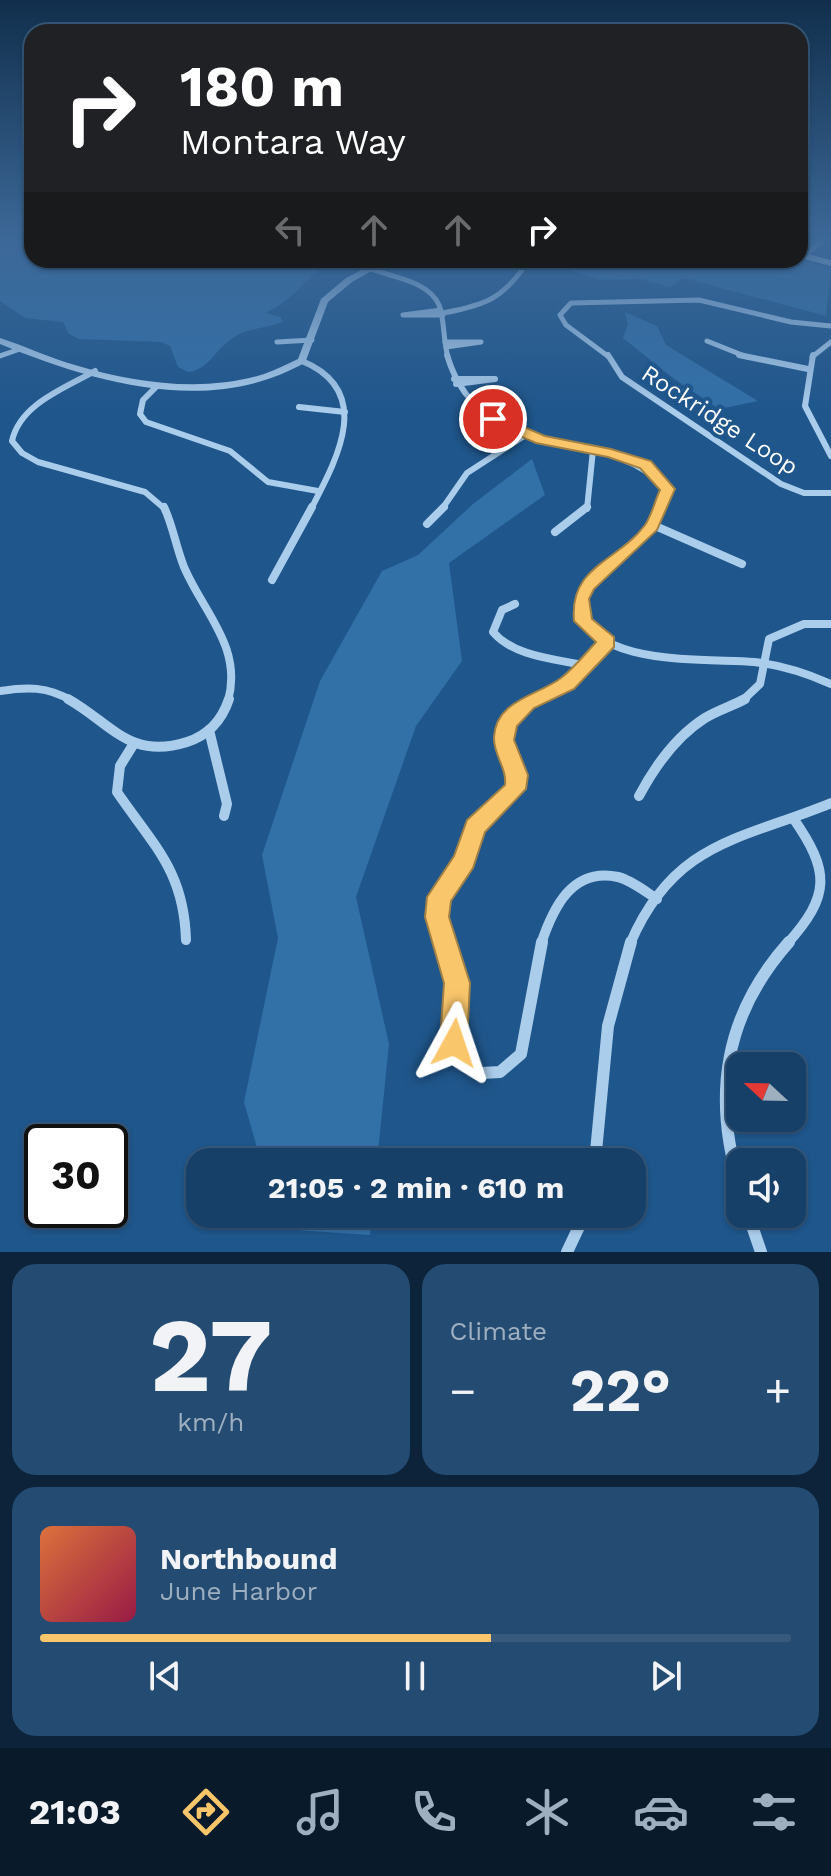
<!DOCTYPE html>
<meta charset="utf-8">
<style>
body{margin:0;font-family:"Work Sans",sans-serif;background:#244b71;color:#f1f3f6;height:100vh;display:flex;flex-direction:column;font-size:30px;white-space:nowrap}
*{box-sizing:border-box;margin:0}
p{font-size:26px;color:#9eafc0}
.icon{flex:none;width:44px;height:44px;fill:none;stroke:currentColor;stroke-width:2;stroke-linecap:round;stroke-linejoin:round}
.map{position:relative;height:1252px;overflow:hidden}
.sheet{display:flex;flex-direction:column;gap:12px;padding:12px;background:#0d2339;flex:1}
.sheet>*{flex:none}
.hud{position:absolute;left:24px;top:24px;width:784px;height:244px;border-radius:24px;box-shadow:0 2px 6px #0004,0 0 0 2px #36597c;background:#202124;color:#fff;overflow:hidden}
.needle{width:52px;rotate:292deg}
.tools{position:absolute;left:726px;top:1052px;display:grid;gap:16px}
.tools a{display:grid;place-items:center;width:80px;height:80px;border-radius:16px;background:#174068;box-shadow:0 2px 6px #0004,0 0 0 2px #36597c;font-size:40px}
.speed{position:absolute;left:24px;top:1124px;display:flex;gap:16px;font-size:40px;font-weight:700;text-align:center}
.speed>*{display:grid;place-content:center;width:104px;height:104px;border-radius:50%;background:#174068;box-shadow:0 2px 6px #0004,0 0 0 2px #36597c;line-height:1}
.speed .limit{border:4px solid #111;border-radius:12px;background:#fff;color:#111}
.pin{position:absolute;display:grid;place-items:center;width:68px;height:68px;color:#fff;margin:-34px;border:4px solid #fff;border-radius:50%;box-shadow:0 2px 8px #0007}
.me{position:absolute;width:88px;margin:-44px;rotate:5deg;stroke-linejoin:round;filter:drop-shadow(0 0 6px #0008)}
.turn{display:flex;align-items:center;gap:28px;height:168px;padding:0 24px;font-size:36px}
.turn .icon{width:104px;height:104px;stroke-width:2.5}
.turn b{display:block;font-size:56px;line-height:68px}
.lanes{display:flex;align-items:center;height:76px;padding:0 24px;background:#0003;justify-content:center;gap:40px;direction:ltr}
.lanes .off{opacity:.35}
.big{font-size:60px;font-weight:700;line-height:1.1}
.sheet .widget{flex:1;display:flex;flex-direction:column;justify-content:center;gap:12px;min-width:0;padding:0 28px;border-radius:24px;background:#244b71}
.sheet .dial{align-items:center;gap:0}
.dial b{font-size:104px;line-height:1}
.song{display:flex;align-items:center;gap:24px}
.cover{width:96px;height:96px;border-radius:12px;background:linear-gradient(135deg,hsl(20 70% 55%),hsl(340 70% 35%))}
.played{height:8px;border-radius:4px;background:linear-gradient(90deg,#fac66b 60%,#36597c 60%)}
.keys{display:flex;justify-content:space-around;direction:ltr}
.heat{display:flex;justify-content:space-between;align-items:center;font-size:44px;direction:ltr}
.sheet .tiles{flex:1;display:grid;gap:12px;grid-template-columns:1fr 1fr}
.widget:last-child{grid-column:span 2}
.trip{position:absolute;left:186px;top:1148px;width:460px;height:80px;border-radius:24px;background:#174068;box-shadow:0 2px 6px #0004,0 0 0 2px #36597c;font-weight:700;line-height:80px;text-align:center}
.dock{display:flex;height:128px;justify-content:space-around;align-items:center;background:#091a2a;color:#9eafc0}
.dock .icon{width:56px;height:56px}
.dock .active{color:#fac66b}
.dock b{font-size:36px;color:#f1f3f6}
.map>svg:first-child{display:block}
.green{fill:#3270a8}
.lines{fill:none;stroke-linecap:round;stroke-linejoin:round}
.minor-far4{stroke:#abcdec;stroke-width:5}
.minor-far3{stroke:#abcdec;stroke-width:6}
.minor-far2{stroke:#abcdec;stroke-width:8}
.minor-far1{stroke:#abcdec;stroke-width:10}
.minor{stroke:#abcdec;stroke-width:12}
.tertiary{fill:#abcdec;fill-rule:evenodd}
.secondary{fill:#d7e8f9;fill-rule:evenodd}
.route{fill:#fac66b;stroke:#a28146;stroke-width:2}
.labels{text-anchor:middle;stroke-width:8;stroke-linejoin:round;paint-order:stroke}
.far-street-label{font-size:24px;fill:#fff;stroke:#1f568b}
</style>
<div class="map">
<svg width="831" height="1252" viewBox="0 0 831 1252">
<rect width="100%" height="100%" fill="#1f568b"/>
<g class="green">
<path d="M0,237H32V260H333C306,276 294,301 265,313L281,317L282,322C266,329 248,327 233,338C215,349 209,370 188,372L178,367L170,346L161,342L79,339L69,334L63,322L25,318L0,301Z"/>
<path d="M576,260H800L831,268L826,316L684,278L670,287L640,279L600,280L563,268Z"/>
<path d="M625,312L657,326L666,345L758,401L719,409L673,378L623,338L628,324Z"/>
<path d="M532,459L545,495L449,563L462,661L416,726L356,897L389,1044L377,1162H261L244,1102L278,938L262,855L320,681L382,571L418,555L473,504Z"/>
<path d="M276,1214H372L370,1235L281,1229Z"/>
</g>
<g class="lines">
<g class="minor-far4">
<path d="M803,256L827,237"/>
<path d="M371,269C392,277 429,281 439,305C445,321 443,341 448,357"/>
<path d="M441,310L403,315H443"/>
<path d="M443,313C487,305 504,298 529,260"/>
<path d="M707,341L747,357"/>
<path d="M277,342L312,340"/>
<path d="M445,342H481L446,347"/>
<path d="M0,356L20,349"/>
<path d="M609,357L566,325L560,315L571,303L699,300L791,322L831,326"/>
<path d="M812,357L831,342"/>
</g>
<g class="minor-far3">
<path d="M447,355C481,469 598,418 668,489L661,509"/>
<path d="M608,355L622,377L781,484L804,493H831"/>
<path d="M739,355L808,369"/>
<path d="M813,355L805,406L831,456"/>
<path d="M302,361C375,391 337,459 311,509"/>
<path d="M95,371C65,388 20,404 12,441L22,453L38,462L145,492L165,509"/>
<path d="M454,379H495L456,384"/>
<path d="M157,386L143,400L140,414L146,422L230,451L268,482L318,491"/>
<path d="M299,407L345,412"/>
<path d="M442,509L467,473L527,434"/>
<path d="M587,509L593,450"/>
</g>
<g class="minor-far2">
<path d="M164,507C173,526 176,547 184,567C203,612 243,647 228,701"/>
<path d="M662,507C645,548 590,561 580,605C587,668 709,658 754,662C782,665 806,673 831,684"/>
<path d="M427,524L444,507"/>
<path d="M653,525L742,564"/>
<path d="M555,532L587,507"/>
<path d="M272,580L312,507"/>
<path d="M515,604L502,610L493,632C514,657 557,659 587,666"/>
<path d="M0,691C27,687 47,686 72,701"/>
<path d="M533,701L568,682L608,642"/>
<path d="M742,701L760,684L769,639L804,624H831"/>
</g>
<g class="minor-far1">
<path d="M68,699C112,724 130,760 187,742C209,735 222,720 229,699"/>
<path d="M209,730L227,804L224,816"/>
<path d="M133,745L120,766L117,792C154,846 184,871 186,940"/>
<path d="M639,796C655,766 675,737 705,718C718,710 732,706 745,699"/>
<path d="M445,944L437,917L438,902L465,861L475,827L515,789C523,749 475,730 537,699"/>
<path d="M541,944C553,908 572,867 618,877C631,880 646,892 657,899"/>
<path d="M630,944C674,841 741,840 831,803"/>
<path d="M787,944C831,895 830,871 793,818"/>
</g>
<g class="minor">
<path d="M445,942L457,983L455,1051L466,1065L482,1073L500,1072L521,1054L542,942"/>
<path d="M595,1162L608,1026L631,942"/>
<path d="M740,1187C712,1096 724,1015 789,942"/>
<path d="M748,1214L761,1252"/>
<path d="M567,1252L585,1214"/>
</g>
<path class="tertiary" d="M381,260H391L352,282L328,302L305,363C294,368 283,374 271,378C183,409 83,378 0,344V338C25,346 50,358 75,365C134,383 204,393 264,374C275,370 287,364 298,359L321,299L346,278Z"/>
<path class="secondary" d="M800,252L831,260V266L800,258Z"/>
</g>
<linearGradient id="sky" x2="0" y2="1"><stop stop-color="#112f4c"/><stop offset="0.58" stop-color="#3c6898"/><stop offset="1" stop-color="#3c6898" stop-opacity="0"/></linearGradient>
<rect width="831" height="412" fill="url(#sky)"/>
<path class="route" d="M488,416H498L545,436L611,449L651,461L675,489L657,530L594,589L589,599L592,619L614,637V647L574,689L534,708L517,726L514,740L528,775L526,789L485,832L473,868L451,901L449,917L470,983L467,1043L463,1053L454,1057L444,1053L440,1043L444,983L425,917L427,897L454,856L467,820L505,785C507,768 493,754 494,737C496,700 537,696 561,678C574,668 585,654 596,642L574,621C569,565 618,562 645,525C652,515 655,500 660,490L640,468L608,457L536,443L488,422Z"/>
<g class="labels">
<g class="far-street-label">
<text transform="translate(720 420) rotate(33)" y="8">Rockridge Loop</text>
</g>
</g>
</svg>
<div class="tools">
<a><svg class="needle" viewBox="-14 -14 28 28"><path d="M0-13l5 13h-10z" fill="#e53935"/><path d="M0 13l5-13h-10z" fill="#9eafc0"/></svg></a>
<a><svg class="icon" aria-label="sound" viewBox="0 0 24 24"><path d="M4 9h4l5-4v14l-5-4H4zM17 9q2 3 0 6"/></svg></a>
</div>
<div class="speed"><div class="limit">30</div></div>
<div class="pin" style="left:493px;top:419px;background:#d93025"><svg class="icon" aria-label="arrive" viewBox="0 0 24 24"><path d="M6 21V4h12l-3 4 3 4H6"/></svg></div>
<svg class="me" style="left:454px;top:1043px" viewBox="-20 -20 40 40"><path d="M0-17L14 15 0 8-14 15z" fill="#fac66b" stroke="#fff" stroke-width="4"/></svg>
<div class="trip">21:05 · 2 min · 610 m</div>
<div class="hud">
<div class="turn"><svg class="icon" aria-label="right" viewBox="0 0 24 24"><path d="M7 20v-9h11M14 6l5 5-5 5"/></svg><div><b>180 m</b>Montara Way</div></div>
<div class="lanes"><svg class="icon off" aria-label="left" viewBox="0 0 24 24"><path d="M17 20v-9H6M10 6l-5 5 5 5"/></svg><svg class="icon off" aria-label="ahead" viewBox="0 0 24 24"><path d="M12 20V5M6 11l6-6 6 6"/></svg><svg class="icon off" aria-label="ahead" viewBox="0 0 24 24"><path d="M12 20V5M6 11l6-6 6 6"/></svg><svg class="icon" aria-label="right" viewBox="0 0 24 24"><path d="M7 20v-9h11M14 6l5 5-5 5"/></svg></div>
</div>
</div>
<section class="sheet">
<div class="tiles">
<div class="widget dial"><b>27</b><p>km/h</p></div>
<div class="widget"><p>Climate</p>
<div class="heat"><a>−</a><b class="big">22°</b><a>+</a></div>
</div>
<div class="widget">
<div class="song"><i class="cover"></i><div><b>Northbound</b><p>June Harbor</p></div></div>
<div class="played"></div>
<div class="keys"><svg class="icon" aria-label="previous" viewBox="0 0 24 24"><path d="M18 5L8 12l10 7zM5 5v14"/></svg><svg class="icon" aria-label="pause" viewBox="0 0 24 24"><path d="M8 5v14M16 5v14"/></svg><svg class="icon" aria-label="next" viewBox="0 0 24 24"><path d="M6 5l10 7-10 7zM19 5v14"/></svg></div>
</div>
</div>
</section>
<nav class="dock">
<b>21:03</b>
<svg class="icon active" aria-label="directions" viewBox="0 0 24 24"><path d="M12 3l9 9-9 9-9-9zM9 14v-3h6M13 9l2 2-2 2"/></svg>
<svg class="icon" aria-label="music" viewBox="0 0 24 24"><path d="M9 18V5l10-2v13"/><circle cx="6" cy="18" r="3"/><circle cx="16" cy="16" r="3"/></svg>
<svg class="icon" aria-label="phone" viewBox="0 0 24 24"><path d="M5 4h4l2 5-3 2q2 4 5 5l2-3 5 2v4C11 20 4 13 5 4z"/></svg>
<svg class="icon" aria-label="climate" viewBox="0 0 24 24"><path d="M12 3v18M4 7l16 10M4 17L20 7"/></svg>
<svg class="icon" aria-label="car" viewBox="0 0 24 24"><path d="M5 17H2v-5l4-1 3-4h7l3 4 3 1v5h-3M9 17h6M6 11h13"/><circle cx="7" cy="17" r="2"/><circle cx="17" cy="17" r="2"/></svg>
<svg class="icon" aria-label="filters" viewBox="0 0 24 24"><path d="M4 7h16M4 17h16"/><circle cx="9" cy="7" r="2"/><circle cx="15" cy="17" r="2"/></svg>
</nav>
